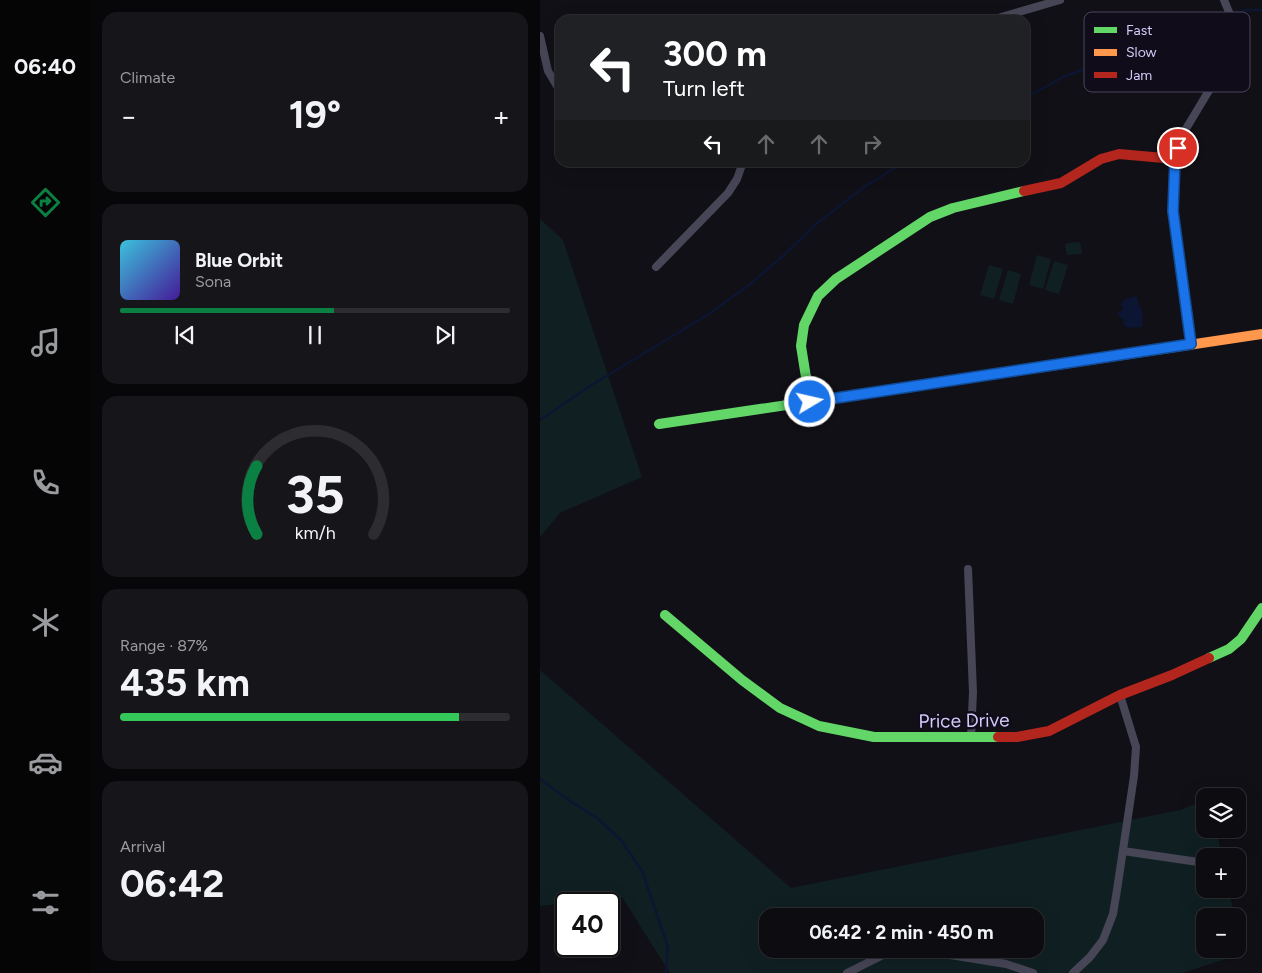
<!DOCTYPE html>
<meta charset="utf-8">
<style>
body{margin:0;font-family:Figtree,sans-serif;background:#161519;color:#f1f3f6;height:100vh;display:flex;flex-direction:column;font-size:19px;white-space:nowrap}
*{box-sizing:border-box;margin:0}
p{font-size:16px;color:#9a9b9f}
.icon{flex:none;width:28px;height:28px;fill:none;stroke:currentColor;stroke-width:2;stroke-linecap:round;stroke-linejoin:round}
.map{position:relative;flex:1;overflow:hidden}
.details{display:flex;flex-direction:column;gap:12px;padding:12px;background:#070709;width:450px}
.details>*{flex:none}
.hud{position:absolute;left:15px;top:15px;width:475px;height:152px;border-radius:15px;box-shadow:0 5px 20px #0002,0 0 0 1px #2d2c30;background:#202124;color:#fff;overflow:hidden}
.controls{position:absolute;left:656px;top:788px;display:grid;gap:10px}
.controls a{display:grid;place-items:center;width:50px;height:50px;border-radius:10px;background:#0d0c10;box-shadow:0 5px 20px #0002,0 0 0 1px #2d2c30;font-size:25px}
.speed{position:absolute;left:15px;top:892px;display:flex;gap:10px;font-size:25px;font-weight:700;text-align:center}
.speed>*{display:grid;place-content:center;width:65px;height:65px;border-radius:50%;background:#0d0c10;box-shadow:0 5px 20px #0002,0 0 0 1px #2d2c30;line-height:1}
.speed .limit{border:2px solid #111;border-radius:8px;background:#fff;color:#111}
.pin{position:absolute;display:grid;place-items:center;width:42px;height:42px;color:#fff;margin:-21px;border:2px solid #fff;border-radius:50%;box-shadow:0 1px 5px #0007}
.me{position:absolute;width:55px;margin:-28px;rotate:81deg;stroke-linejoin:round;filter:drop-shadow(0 0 4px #0008)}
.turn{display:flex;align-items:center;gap:18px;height:105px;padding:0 25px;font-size:22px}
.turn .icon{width:65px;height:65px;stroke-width:2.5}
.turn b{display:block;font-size:35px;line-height:42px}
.lanes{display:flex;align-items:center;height:48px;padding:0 25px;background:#0003;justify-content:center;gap:25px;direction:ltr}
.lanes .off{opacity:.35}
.big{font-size:38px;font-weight:700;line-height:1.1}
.details .card{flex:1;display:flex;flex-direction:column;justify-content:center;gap:8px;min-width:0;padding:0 18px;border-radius:15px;background:#161519}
.details .dial{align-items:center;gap:0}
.dial svg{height:130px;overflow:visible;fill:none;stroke:#2d2c30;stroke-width:7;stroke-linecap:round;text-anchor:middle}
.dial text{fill:#f1f3f6;stroke:none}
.song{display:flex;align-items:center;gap:15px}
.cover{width:60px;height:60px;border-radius:8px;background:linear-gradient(135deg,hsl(190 70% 55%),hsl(260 70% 35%))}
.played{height:5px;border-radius:2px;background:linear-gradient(90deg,#0b8043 55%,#2d2c30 55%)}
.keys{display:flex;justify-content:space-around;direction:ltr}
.heat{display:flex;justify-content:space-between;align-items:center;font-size:28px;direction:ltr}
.charge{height:8px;border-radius:4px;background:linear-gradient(90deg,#34c759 87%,#2d2c30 0)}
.trip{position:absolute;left:219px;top:908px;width:285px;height:50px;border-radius:15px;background:#0d0c10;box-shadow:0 5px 20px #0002,0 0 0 1px #2d2c30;font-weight:700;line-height:50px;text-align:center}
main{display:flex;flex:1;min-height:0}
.menu{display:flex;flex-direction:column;width:90px;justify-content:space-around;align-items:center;background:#050506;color:#9a9b9f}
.menu .icon{width:35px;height:35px}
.menu .selected{color:#0b8043}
.menu b{font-size:22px;color:#f1f3f6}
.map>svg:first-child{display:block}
.green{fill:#102022;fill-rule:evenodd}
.water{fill:#0c1531}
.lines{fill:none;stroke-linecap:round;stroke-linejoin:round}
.stream{stroke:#0c1531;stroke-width:2.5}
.street{stroke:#474657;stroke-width:8}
.fast{stroke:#63d668;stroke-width:10}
.slow{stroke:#ff974d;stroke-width:10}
.jam{stroke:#b3261e;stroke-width:10}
.route-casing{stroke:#114b97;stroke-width:12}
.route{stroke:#1a73e8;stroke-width:9}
.labels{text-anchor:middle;stroke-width:5;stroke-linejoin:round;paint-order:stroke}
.street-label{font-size:19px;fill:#d5cbfa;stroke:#100c1a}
.key{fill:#100c1a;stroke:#4b455d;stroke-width:1}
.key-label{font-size:14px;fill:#d5cbfa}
</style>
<main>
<nav class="menu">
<b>06:40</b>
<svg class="icon selected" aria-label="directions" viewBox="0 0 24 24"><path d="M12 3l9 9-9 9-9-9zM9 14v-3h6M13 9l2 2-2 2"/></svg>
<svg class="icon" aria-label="music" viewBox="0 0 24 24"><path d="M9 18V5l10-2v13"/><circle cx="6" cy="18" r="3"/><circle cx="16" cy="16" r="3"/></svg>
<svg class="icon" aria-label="phone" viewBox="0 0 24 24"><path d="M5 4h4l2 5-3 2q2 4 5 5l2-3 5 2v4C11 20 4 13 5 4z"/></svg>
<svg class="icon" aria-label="climate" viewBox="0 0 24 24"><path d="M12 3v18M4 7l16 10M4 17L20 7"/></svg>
<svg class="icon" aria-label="car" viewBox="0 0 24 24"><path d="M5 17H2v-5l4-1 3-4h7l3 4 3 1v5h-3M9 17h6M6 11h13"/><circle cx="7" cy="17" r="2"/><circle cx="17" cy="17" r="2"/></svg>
<svg class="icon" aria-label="filters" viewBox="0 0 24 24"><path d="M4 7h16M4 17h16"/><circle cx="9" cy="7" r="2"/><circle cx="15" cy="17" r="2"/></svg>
</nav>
<section class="details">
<div class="card"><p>Climate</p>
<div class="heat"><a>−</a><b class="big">19°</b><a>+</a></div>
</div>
<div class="card">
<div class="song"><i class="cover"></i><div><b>Blue Orbit</b><p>Sona</p></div></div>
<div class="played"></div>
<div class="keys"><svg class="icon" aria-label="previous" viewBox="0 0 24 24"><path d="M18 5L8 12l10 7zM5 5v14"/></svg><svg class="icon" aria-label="pause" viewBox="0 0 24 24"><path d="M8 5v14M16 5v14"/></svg><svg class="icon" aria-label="next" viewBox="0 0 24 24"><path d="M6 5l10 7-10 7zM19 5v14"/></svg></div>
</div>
<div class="card dial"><svg viewBox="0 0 100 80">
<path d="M14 69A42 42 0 1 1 86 69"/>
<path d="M14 69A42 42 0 0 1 14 27" stroke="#0b8043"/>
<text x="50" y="56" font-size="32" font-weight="700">35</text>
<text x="50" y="72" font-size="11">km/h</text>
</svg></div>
<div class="card"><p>Range · 87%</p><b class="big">435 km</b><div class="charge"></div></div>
<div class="card"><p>Arrival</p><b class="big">06:42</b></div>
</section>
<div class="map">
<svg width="722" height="973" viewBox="0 0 722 973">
<rect width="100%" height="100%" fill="#111016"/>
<g class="green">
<path d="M0,219L23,240L102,477L20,513L0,537Z"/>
<path d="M540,242L542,252L540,254L527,255L525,246L527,243Z"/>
<path d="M497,255L511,259L503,289L489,285Z"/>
<path d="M514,261L528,265L519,294L505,290Z"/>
<path d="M449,265L463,269L454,299L440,295Z"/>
<path d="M468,270L481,274L473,304L459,300Z"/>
<path d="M0,670L251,888L640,810L665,800V829H676L682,856H665V889H689L694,916H665V949H698V932L702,954L642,973H130L82,897L0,906ZM228,916H495V949H228Z"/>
</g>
<path class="water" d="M597,296L599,305L603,311L602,327L588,328L584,325L583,319L578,316L579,312L583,309L581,303L584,301V299Z"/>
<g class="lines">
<g class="stream">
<path d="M692,15L705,10H722"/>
<path d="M485,97L509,85L523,77L550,67L578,49L671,24L687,17"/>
<path d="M0,420L50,386L169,314L209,285L243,256L276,224L324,187L365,162"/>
<path d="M0,779L30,801L57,818L81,840L102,871L128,947L126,973"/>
</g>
<g class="street">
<path d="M451,20L520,0"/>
<path d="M0,36L8,71L20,91"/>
<path d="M116,267L188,193L197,179L203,162"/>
<path d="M651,344L633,211L635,159L641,137L688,59L691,29L689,12L684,0"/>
<path d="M428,569L433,692L431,737"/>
<path d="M583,851L665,863"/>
<path d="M307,973L345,954L373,949L466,964L493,973"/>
<path d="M533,973L550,957L563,940L573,914L577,890L594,776L596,747L580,695"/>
</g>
<g class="fast">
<path d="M270,402L261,346L264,325L278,296L296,279L390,217L413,208L484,191"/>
<path d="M119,424L509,366"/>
<path d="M125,615L202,680L240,708L279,726L334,737H458"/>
<path d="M669,658L689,649L701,639L722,608"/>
</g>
<path class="slow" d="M509,366L722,334"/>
<g class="jam">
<path d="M484,191L521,183L561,159L579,154L635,159"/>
<path d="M458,737H477L509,731L580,695L632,675L669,658"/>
</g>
</g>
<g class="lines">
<defs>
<path id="route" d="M270,402L651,344L633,211L635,159L638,148"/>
</defs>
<use href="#route" class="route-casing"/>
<use href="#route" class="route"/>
</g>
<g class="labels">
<g class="street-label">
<text transform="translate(424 720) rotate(-1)" y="7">Price Drive</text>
</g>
</g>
<rect x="544" y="12" width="166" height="80" rx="8" class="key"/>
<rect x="554" y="27" width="23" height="6" fill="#63d668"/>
<rect x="554" y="49" width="23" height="7" fill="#ff974d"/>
<rect x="554" y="72" width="23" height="6" fill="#b3261e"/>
<g class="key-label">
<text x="586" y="35">Fast</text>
<text x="586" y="57">Slow</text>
<text x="586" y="80">Jam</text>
</g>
</svg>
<div class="controls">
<a><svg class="icon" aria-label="layers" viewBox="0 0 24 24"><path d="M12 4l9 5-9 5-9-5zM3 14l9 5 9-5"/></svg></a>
<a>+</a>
<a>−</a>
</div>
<div class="speed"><div class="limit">40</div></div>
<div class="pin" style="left:638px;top:148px;background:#d93025"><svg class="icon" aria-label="arrive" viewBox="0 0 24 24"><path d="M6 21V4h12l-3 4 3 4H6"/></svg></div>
<svg class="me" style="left:270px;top:402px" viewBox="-20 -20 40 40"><circle r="17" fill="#1a73e8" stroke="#fff" stroke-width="3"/><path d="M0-11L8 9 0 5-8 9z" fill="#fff"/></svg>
<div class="trip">06:42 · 2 min · 450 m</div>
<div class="hud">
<div class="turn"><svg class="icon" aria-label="left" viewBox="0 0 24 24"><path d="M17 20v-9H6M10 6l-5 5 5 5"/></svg><div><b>300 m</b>Turn left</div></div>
<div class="lanes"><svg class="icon" aria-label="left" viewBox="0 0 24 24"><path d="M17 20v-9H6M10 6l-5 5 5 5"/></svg><svg class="icon off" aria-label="ahead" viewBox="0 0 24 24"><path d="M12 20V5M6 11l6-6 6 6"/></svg><svg class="icon off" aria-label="ahead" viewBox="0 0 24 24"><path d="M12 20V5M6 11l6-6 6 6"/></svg><svg class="icon off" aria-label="right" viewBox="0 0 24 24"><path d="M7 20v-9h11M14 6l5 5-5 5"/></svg></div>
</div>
</div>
</main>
